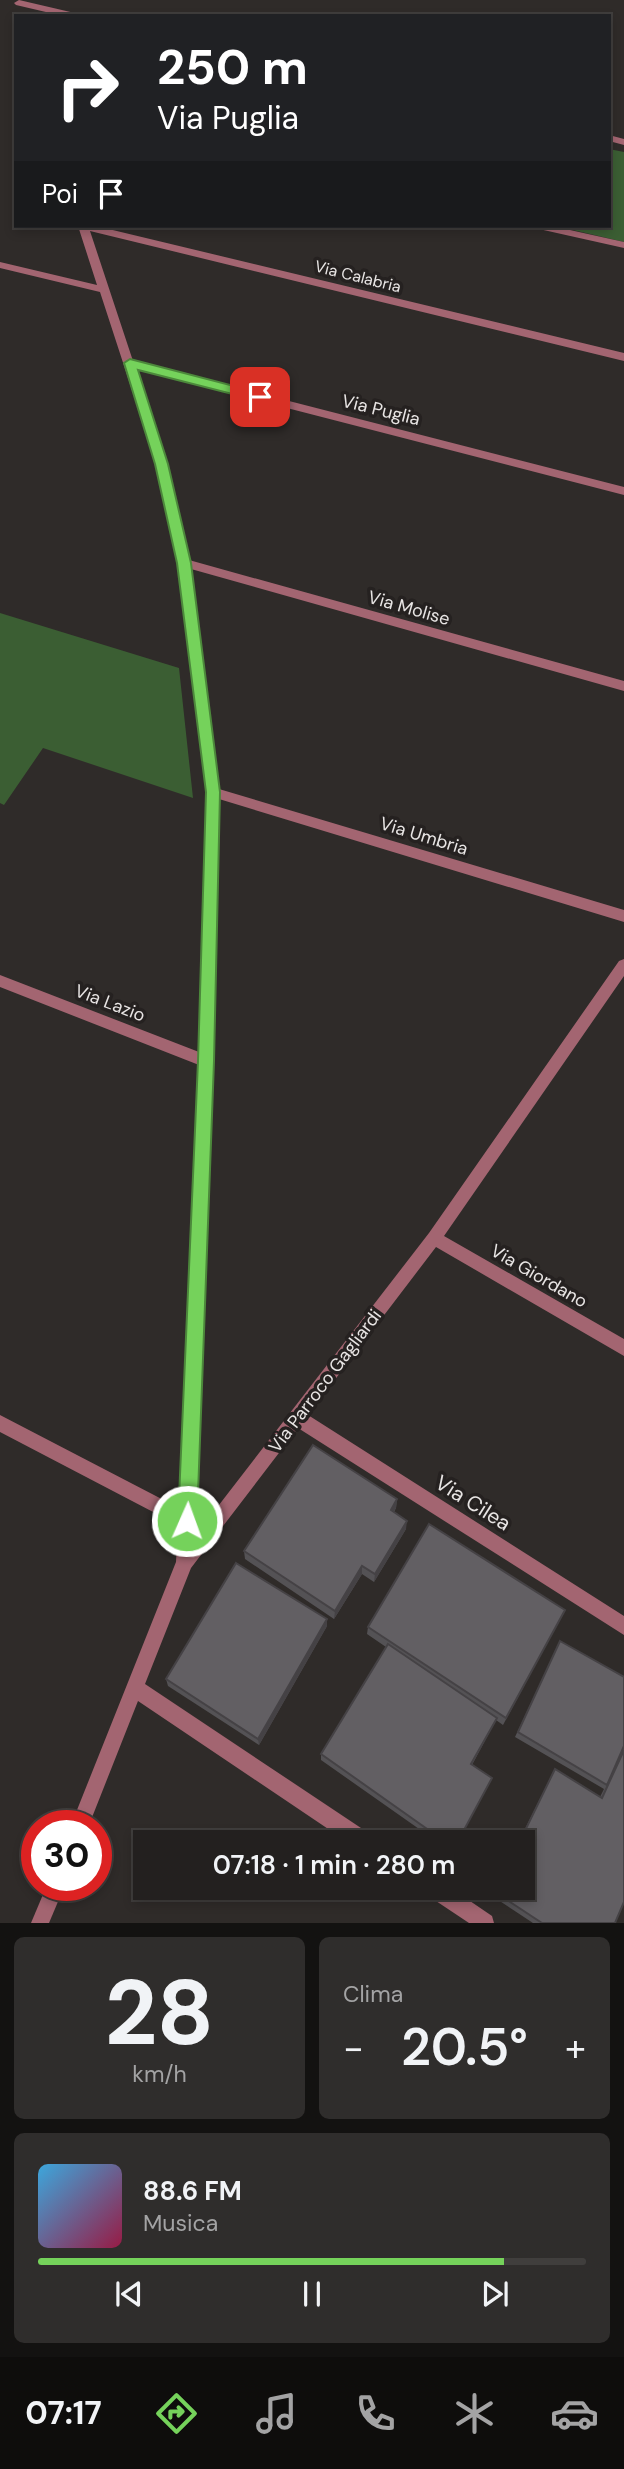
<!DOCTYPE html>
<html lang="it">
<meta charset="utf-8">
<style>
body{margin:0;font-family:"DM Sans",sans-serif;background:#2f2d2c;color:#f1f3f6;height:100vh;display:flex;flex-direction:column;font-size:26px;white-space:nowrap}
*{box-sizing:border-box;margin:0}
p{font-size:23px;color:#a3a3a4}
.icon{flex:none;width:38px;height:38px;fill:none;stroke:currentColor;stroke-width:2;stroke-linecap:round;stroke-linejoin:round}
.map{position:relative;height:1923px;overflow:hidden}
.drawer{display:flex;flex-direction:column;gap:14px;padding:14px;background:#131211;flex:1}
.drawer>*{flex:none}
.banner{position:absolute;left:14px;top:14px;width:597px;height:214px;border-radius:0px;box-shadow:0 4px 10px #0003,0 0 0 2px #403e3d;background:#202124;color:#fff;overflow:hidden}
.speed{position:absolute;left:21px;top:1810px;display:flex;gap:14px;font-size:35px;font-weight:700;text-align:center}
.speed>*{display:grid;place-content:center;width:91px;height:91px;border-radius:50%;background:#23201f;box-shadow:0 4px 10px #0003,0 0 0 2px #403e3d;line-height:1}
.speed .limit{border:10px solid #d22;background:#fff;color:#111}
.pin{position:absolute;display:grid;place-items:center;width:60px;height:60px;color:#fff;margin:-30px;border-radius:14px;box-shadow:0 4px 10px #0006}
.me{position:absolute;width:77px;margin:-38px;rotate:2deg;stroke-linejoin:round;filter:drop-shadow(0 0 5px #0008)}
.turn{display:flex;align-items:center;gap:24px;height:147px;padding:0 28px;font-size:32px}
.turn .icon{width:91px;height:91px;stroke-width:2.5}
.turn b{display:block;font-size:49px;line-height:60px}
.then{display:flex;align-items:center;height:66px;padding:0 28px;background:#0003;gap:14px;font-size:26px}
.big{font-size:52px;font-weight:600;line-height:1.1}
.drawer .card{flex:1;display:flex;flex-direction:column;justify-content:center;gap:10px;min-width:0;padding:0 24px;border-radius:10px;background:#2f2d2c}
.drawer .dial{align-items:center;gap:0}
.dial b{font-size:91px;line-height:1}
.song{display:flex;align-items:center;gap:21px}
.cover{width:84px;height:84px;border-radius:10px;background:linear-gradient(135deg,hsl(200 70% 55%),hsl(340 70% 35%))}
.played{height:7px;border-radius:4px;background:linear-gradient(90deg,#75d25b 85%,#403e3d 85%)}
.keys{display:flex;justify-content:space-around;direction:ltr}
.heat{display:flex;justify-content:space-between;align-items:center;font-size:38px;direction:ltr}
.drawer .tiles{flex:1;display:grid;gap:14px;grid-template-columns:1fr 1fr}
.card:last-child{grid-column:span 2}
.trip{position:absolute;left:133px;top:1830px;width:402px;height:70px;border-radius:0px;background:#23201f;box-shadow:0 4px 10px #0003,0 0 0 2px #403e3d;font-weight:600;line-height:70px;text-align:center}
.dock{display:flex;height:112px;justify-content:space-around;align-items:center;background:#0e0d0c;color:#a3a3a4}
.dock .icon{width:49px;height:49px}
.dock .on{color:#75d25b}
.dock b{font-size:32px;color:#f1f3f6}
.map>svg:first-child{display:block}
.green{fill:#3b5e33}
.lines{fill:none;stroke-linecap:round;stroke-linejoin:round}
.street{fill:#a36571;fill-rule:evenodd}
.wall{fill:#545255}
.shaded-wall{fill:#454245}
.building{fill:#625f63;stroke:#454245;stroke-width:2}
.route{fill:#75d25b;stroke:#4c883b;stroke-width:2}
.labels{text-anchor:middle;stroke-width:7;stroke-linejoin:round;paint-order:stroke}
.far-street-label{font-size:16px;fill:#e8e5e4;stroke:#252120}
.street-label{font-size:18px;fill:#e8e5e4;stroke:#252120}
.near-street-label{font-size:21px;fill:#e8e5e4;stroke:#252120}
</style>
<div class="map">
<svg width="624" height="1923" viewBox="0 0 624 1923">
<rect width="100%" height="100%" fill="#2f2b29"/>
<g class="green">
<path d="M609,149L624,152V242L556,226H609Z"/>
<path d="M0,613L179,668L193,798L43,748L4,805L0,803Z"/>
</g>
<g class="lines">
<g class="street">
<path d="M19,0L79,14L80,16H63L16,5L14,3Z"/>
<path d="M609,135L624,139V145L609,141Z"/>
<path d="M78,226H96L624,353V361L90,231L133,361L624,487V495L136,369L168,464L189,560L624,681V691L191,569L219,789L624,910V922L219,799L213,1061L195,1536L429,1233L619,961L624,959V976L444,1236L624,1339V1356L436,1247L308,1415L624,1616V1635L298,1428L191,1568L145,1684L373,1836L375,1843H349L138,1701L89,1825H71L176,1562L178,1525L0,1432V1415L179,1508L199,1065L0,987V975L199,1052L206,792L178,563L156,464L100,292L0,268V262L97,285Z"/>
<path d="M534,226H552L624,242V248L539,229Z"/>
<path d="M47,1885H65L49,1923H31Z"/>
<path d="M425,1888H451L492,1916L494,1923H469L427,1895Z"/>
</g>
</g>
<g class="wall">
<path d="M397,1499L396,1508L394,1512L406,1529L374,1582L362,1574L334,1619L245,1559L244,1551Z"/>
<path d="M565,1610L503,1725L496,1720L472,1765L457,1843H439L321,1760V1754L386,1647L367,1634L368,1627Z"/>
<path d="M327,1626L259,1745L168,1686L166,1679Z"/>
<path d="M560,1641L624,1677V1902L615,1923H533L492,1896L496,1888H523V1843H518L555,1769L600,1797L604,1789L515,1737Z"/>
</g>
<g class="shaded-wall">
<path d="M397,1499L396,1508L389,1519L391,1510Z"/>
<path d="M407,1521L406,1529L374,1582L375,1574Z"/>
<path d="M362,1566V1574L334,1619L335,1611Z"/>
<path d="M327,1619V1626L259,1745L258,1739Z"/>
</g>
<g class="building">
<path d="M313,1445L397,1499L391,1510L407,1521L375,1574L362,1566L335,1611L244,1551Z"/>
<path d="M429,1524L565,1610L506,1718L368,1627Z"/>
<path d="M236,1563L327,1619L258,1739L166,1679Z"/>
<path d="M560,1641L624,1677V1746L607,1785L518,1732Z"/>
<path d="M388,1644L497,1718L471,1764L492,1778L457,1843H447L321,1754Z"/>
<path d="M624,1750V1902L615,1923H542L495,1892L497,1888H523V1843H519L555,1769L602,1798Z"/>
</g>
<path class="route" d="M130,359L265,394L267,397L260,401L138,370L168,464L191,563L220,792L214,1061L197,1521L194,1527L187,1530L181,1527L178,1521L198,1061L206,792L177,563L155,464L124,363Z"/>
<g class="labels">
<g class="far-street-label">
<text transform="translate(358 276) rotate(14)" y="6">Via Calabria</text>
</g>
<g class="street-label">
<text transform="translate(381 410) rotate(14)" y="6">Via Puglia</text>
<text transform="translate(409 608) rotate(16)" y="6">Via Molise</text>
<text transform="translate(424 836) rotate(17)" y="6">Via Umbria</text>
<text transform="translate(110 1003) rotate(21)" y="6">Via Lazio</text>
<text transform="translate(539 1276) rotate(30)" y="6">Via Giordano</text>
<text transform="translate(325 1381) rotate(-53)" y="6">Via Parroco Gagliardi</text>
</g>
<g class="near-street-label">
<text transform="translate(473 1503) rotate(32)" y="7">Via Cilea</text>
</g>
</g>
</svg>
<div class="speed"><div class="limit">30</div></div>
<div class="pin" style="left:260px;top:397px;background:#d93025"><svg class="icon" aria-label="arrive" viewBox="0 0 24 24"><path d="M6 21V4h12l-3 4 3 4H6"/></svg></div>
<svg class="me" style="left:187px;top:1521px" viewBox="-20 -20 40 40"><circle r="17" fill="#75d25b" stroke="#fff" stroke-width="3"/><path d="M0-11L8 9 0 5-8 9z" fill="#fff"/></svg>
<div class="trip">07:18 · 1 min · 280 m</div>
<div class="banner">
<div class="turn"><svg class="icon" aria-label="right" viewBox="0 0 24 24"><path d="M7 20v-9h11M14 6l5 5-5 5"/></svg><div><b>250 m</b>Via Puglia</div></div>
<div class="then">Poi<svg class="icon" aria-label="arrive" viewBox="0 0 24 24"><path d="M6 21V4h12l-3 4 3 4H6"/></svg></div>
</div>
</div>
<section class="drawer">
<div class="tiles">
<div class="card dial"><b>28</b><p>km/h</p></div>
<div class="card"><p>Clima</p>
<div class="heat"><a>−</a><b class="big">20.5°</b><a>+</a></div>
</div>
<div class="card">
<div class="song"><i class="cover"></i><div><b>88.6 FM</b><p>Musica</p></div></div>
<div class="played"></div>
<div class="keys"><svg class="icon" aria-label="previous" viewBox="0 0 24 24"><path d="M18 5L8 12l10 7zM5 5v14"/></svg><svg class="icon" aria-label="pause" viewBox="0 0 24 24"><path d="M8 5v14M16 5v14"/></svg><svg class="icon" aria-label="next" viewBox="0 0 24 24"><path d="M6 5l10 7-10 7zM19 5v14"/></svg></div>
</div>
</div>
</section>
<nav class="dock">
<b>07:17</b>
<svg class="icon on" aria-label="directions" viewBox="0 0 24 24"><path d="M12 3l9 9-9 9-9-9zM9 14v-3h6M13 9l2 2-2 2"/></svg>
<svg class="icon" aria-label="music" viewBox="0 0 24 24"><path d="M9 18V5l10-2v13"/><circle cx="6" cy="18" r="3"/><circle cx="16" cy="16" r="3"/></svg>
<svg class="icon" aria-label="phone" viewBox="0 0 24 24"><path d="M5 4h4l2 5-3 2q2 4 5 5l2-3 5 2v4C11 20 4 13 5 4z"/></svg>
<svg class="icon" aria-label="climate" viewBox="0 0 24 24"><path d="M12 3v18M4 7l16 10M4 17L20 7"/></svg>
<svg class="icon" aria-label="car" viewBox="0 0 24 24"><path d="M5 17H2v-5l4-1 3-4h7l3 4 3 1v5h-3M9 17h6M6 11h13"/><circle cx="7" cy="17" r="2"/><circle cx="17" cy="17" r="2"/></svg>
</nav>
